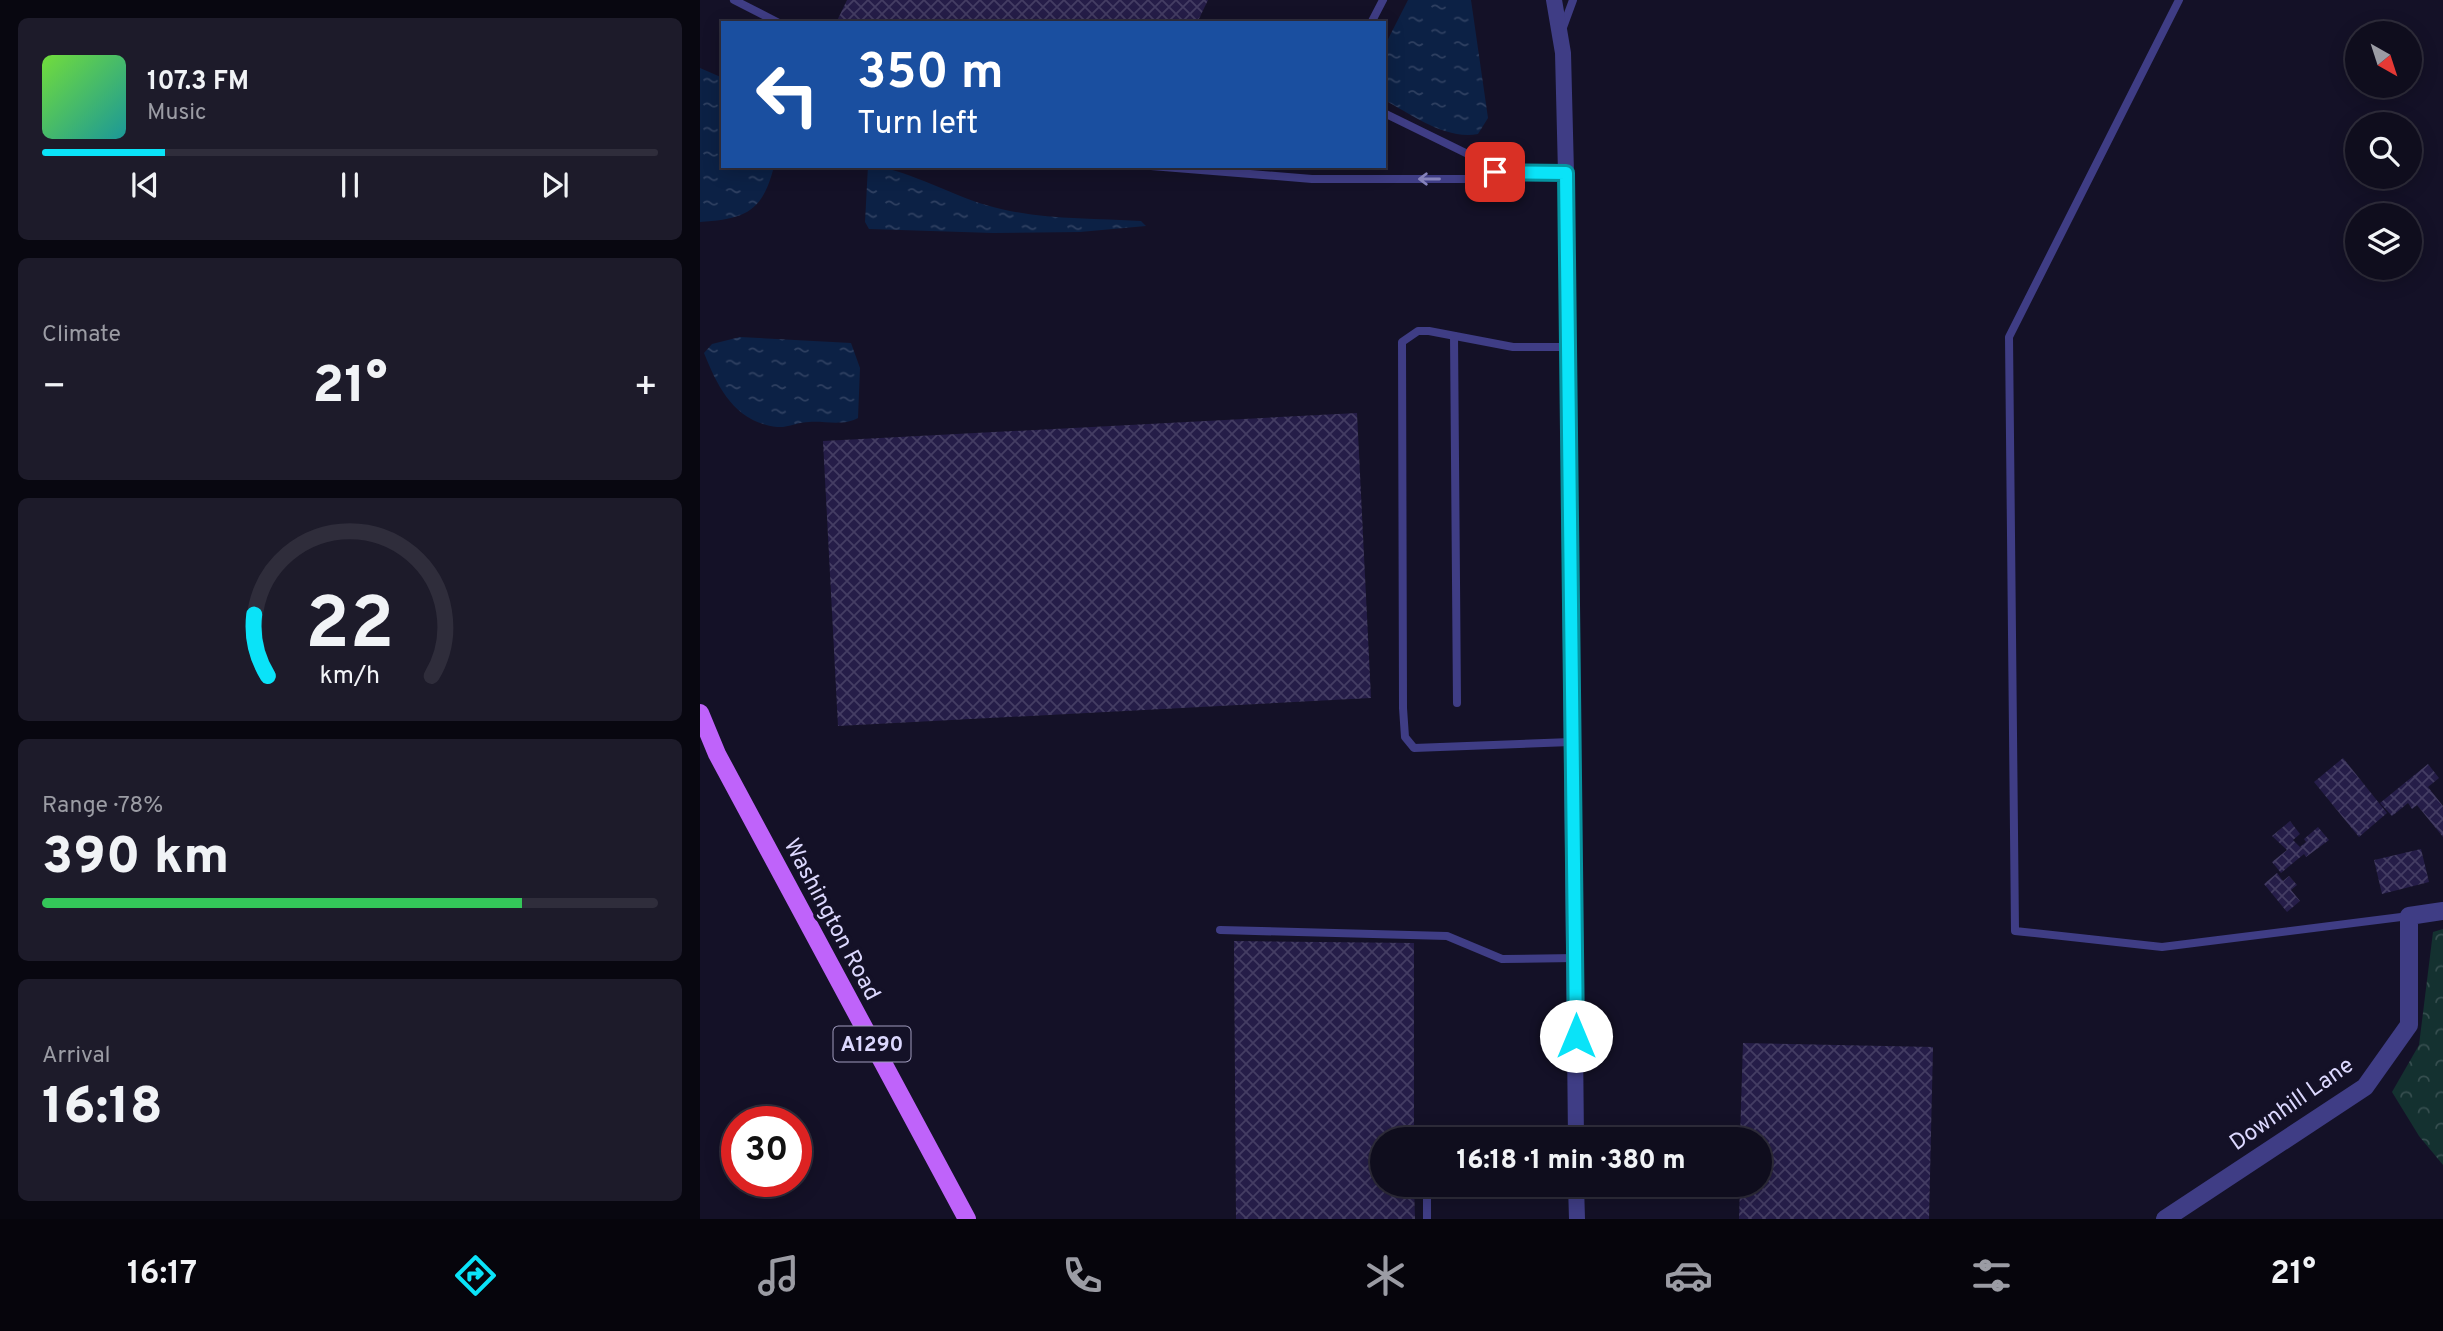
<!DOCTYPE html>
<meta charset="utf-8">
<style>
body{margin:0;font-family:Overpass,sans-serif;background:#1d1b2a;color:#f1f3f6;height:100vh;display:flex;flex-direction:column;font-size:26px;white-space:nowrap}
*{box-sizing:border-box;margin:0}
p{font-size:23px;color:#9b9ca4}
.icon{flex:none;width:38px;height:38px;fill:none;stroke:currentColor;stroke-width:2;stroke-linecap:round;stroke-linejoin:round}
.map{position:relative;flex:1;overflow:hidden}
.side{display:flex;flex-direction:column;gap:18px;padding:18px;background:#080710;width:700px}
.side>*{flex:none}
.banner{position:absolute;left:21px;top:21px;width:665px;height:147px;border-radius:0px;box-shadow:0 4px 18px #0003,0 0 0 2px #2f2d3b;background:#1a4fa0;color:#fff;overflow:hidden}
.needle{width:46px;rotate:141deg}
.fabs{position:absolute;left:1645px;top:21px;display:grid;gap:14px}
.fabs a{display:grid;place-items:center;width:77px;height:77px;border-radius:50%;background:#0f0d1d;box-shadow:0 4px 18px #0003,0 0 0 2px #2f2d3b;font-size:35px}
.speed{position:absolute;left:21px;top:1106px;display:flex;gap:14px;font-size:35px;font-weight:700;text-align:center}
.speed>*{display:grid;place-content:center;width:91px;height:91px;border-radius:50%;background:#0f0d1d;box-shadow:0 4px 18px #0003,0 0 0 2px #2f2d3b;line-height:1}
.speed .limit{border:10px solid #d22;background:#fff;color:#111}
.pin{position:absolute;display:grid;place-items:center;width:60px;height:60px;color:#fff;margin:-30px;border-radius:14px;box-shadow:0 4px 10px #0006}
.me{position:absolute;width:77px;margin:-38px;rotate:0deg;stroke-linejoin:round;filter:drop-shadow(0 0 5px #0008)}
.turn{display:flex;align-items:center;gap:24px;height:147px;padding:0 21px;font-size:32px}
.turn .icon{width:91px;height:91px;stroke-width:2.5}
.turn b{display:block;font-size:49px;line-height:60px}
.big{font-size:52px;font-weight:800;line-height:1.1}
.side .widget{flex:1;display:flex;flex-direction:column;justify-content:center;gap:10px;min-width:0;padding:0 24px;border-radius:10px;background:#1d1b2a}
.side .dial{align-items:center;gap:0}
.dial svg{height:182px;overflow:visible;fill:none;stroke:#2f2d3b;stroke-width:7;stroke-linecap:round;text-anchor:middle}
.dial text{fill:#f1f3f6;stroke:none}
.song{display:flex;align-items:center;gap:21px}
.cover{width:84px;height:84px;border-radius:10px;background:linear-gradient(135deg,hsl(100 70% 55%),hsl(180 70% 35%))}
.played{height:7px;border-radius:4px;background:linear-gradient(90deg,#0ae3f8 20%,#2f2d3b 20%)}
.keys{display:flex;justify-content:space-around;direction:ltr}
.heat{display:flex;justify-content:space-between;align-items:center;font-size:38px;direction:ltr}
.charge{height:10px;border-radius:5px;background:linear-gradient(90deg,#34c759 78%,#2f2d3b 0)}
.trip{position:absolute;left:670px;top:1127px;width:402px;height:70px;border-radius:35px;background:#0f0d1d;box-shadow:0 4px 18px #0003,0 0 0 2px #2f2d3b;font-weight:800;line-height:70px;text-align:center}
.menu{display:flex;height:112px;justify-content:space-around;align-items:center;background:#06050c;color:#9b9ca4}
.menu .icon{width:49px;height:49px}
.menu .selected{color:#0ae3f8}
.menu b{font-size:32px;color:#f1f3f6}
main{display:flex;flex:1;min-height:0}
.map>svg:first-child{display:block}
.forest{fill:url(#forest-crowns)}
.water{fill:url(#water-ripples)}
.building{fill:url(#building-cross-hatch)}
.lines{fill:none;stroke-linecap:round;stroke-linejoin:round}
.service{stroke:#3f3d85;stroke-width:8}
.minor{stroke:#3f3d85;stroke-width:16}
.tertiary{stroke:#3f3d85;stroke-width:18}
.primary{stroke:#bf63fa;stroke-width:18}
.oneway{stroke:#8683bb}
.route-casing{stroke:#0694a1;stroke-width:18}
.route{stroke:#0ae3f8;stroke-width:12}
.labels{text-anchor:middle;stroke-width:7;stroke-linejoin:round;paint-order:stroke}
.shield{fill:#141127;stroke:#a09cbe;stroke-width:2}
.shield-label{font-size:21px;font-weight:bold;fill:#dcd8fe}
.street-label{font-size:23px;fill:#dcd8fe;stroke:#141127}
</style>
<main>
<section class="side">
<div class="widget">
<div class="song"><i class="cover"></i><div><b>107.3 FM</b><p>Music</p></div></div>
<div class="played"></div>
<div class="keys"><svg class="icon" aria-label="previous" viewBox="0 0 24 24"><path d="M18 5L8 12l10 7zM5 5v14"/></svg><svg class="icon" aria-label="pause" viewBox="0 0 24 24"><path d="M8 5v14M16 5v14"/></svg><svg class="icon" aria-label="next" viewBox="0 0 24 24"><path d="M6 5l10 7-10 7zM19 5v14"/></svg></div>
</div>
<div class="widget"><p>Climate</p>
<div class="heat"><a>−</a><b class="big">21°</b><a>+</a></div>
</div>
<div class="widget dial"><svg viewBox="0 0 100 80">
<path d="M14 69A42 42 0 1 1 86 69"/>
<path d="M14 69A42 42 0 0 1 8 42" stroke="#0ae3f8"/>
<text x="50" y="56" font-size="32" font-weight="700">22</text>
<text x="50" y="72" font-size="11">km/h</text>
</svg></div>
<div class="widget"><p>Range · 78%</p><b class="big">390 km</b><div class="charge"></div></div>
<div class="widget"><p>Arrival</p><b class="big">16:18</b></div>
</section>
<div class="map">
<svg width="1743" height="1219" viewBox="0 0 1743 1219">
<defs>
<pattern id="forest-crowns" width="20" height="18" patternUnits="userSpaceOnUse" patternTransform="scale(1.75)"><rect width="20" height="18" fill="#143130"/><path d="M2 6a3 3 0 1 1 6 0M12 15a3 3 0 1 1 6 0" fill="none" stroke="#364e4f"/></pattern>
<pattern id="water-ripples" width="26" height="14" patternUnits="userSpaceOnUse" patternTransform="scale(1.75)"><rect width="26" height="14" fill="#0c2145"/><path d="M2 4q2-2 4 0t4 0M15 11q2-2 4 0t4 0" fill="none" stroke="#2f4061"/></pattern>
<pattern id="building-cross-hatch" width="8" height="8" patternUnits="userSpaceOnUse" patternTransform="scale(1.75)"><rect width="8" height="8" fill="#251d48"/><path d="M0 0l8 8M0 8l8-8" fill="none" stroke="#443d63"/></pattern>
</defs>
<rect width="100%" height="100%" fill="#141127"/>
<path class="forest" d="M1743,929V1165L1719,1136L1692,1092L1719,1045L1733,932Z"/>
<g class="water">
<path d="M708,0H771L788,118L778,134C745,140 713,115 684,100V47Z"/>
<path d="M0,68L23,78V166H74C63,212 45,219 0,222Z"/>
<path d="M168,166C200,166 251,195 286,205C337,220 388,218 441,221L446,226L380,232L293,233L169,229L165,222Z"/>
<path d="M40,337L151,343L160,368L158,418C144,426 126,421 109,422C99,422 87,428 77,427C35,422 18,388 4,353L12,344Z"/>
</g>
<g class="building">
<path d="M147,0H508L497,23H136Z"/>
<path d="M657,413L671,698L138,726L123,441Z"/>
<path d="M1643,758L1687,813L1659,837L1614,782Z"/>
<path d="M1728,764L1739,778L1728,787L1743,806V837L1717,805L1712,809L1708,803L1692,816L1680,803Z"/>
<path d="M1590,821L1600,834L1593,840L1600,847L1606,842L1604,839L1618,827L1629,840L1606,857L1604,854L1581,873L1572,862L1587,850L1572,836Z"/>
<path d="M1721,849L1729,882L1682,894L1674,860Z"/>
<path d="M1577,873L1583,881L1589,876L1597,885L1591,890L1600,901L1587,912L1564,884Z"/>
<path d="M534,941L714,943V1139H682V1185H714L715,1219H536Z"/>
<path d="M1043,1043L1233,1047L1229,1219H1039L1040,1185H1060V1139H1040Z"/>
</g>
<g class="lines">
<g class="service">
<path d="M34,0L79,23"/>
<path d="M1479,0L1309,337L1315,931L1462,947L1709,916"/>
<path d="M671,23L683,0"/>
<path d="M862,30L873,0"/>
<path d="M684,113L780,160L795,172"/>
<path d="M451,166L612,179H783L795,172L866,173"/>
<path d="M754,336L757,703"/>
<path d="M866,347H813L729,331H718L702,342L703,708L705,737L714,748L871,742"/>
<path d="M520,930L747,936L802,959L876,958"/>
<path d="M727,1190V1219"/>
</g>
<g class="minor">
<path d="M854,0L863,53L866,173L876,1139"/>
<path d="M876,1185L877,1219"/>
</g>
<path class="tertiary" d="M1465,1219L1665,1087L1709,1025V916L1743,911"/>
<path class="primary" d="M0,713L17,754L267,1219"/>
</g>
<defs><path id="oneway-shaft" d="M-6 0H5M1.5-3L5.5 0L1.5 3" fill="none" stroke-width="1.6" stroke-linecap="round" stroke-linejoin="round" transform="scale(1.75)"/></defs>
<use class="oneway" href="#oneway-shaft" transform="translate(729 179) rotate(180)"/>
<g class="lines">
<defs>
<path id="route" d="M795,172L866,173L876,1036"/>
</defs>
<use href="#route" class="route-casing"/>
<use href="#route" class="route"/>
</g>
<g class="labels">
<rect class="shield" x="133.5" y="1026.5" width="77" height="35" rx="5"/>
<g class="shield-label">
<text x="172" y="1051">A1290</text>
</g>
<g class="street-label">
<text transform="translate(133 919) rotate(62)" y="8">Washington Road</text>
<text transform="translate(1591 1103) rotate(-35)" y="8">Downhill Lane</text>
</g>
</g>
</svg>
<div class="fabs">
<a><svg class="needle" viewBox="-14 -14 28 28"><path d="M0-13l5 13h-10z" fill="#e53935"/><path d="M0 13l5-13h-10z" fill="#9b9ca4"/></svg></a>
<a><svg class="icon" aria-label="search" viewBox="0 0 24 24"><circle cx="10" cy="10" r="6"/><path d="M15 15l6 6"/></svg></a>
<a><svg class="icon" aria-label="layers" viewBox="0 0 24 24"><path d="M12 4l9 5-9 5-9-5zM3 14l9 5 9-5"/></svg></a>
</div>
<div class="speed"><div class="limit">30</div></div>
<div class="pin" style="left:795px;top:172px;background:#d93025"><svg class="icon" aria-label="arrive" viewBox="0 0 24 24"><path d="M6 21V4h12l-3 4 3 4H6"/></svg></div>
<svg class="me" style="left:876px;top:1036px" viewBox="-20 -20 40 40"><circle r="19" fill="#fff"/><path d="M0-13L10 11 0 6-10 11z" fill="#0ae3f8"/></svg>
<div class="trip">16:18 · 1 min · 380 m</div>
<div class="banner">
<div class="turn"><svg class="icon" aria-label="left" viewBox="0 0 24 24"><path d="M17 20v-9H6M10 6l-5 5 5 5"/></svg><div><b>350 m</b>Turn left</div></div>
</div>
</div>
</main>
<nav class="menu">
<b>16:17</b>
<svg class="icon selected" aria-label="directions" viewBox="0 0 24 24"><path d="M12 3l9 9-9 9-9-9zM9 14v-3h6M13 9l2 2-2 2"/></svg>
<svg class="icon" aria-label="music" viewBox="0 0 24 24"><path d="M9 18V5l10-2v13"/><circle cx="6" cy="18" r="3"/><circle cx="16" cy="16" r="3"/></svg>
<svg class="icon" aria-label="phone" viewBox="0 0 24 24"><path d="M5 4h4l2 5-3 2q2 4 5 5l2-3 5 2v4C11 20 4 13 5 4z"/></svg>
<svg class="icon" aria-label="climate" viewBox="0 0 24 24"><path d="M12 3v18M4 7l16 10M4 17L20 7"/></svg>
<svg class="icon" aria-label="car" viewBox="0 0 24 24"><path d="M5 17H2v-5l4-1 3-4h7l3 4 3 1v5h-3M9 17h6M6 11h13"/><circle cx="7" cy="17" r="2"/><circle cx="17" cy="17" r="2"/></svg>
<svg class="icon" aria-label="filters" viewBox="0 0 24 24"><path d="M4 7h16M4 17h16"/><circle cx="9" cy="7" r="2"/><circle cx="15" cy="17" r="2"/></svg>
<b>21°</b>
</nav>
